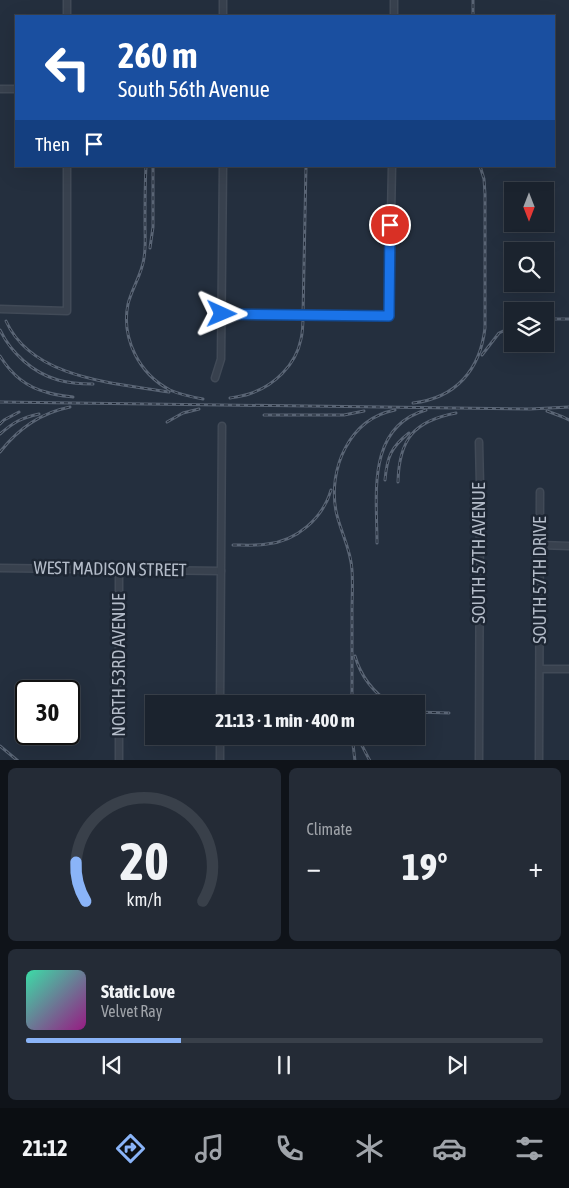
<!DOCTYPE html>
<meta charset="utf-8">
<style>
body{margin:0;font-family:"Asap Condensed",sans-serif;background:#242b36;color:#f1f3f6;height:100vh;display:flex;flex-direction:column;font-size:19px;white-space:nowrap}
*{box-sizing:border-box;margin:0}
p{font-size:16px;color:#a0a4aa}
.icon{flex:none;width:28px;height:28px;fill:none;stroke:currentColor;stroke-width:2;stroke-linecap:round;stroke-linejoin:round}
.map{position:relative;height:760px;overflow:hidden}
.sheet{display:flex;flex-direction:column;gap:8px;padding:8px;background:#0f1319;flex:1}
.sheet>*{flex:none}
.guide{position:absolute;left:15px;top:15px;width:540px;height:152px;border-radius:0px;box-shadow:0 5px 20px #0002,0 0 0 1px #39404a;background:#1a4fa0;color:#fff;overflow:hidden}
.needle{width:32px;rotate:180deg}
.controls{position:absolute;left:504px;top:182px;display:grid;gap:10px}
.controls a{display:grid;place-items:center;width:50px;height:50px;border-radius:0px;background:#1b232e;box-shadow:0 5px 20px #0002,0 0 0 1px #39404a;font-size:25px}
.speed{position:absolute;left:15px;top:680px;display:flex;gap:10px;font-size:25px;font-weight:700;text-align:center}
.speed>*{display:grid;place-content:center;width:65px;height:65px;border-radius:50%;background:#1b232e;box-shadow:0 5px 20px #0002,0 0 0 1px #39404a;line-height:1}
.speed .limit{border:2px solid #111;border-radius:8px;background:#fff;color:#111}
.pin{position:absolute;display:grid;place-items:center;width:42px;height:42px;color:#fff;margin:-21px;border:2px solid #fff;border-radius:50%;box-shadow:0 1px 5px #0007}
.me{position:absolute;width:55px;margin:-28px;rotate:91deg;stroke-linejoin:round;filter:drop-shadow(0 0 4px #0008)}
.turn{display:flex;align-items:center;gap:18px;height:105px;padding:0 20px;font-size:22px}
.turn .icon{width:65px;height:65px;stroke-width:2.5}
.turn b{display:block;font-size:35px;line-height:42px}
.then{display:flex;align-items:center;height:48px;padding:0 20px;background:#0003;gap:10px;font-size:19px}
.big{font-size:38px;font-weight:700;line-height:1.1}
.sheet .widget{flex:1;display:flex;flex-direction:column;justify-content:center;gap:8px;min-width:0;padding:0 18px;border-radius:8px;background:#242b36}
.sheet .dial{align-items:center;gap:0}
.dial svg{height:130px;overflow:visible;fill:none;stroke:#39404a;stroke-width:7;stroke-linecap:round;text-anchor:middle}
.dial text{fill:#f1f3f6;stroke:none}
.song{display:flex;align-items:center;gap:15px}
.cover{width:60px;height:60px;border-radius:8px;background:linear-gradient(135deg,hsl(160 70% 55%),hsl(310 70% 35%))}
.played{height:5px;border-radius:2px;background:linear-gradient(90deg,#8ab4f8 30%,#39404a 30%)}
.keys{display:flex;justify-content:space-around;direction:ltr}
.heat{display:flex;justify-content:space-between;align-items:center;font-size:28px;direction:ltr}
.sheet .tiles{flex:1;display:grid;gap:8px;grid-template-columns:1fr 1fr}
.widget:last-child{grid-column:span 2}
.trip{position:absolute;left:145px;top:695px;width:280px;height:50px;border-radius:0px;background:#1b232e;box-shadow:0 5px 20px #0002,0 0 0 1px #39404a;font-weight:700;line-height:50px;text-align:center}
.menu{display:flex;height:80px;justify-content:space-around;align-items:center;background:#0b0e12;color:#a0a4aa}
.menu .icon{width:35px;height:35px}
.menu .selected{color:#8ab4f8}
.menu b{font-size:22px;color:#f1f3f6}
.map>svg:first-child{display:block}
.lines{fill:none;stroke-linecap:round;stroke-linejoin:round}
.minor-casing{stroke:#414a57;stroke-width:9}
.minor{stroke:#38414e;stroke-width:6}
.rail-casing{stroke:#5a6575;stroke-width:3}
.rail{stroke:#1d2633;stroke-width:1;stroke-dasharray:4;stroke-linecap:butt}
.route-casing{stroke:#114b97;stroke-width:12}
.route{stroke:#1a73e8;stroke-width:9}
.labels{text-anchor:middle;stroke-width:5;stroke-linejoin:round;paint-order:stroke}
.street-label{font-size:18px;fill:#b4bcc9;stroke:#1d2633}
</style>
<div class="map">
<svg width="569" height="761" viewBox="0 0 569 761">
<rect width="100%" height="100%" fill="#242f3e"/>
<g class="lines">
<defs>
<g id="minor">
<path d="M223,0V16"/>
<path d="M67,16V0"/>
<path d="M394,16V0"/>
<path d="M0,89H16"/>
<path d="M0,309L67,311V166"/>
<path d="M222,314L389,316L392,166"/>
<path d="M215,378L221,359L223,166"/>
<path d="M479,442L480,485L479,761"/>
<path d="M540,545L569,546"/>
<path d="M0,568L221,571"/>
<path d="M540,669H569"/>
<path d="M220,704L222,426"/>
<path d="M119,761V569"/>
<path d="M220,761V736"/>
<path d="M539,761L540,492"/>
</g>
</defs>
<use href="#minor" class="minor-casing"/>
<use href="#minor" class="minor"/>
<defs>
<g id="rail">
<path d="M473,16V0"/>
<path d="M146,166C145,185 145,204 145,223C145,235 146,246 144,258C142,274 132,288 128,304C121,338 139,374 170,390C181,395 192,397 203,399"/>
<path d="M150,248L153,227V167"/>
<path d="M545,319H569"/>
<path d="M6,321C32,379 115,383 169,392"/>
<path d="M0,330C11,353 33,373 58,380C69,383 81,384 93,384"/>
<path d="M482,355L499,333L512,327"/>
<path d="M0,356C11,374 26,387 46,392C54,395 64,396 73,397"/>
<path d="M230,398C236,397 243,396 249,394C274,386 296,365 301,339C303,331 303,323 303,315L306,166"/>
<path d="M0,402L530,409L569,407"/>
<path d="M413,403C456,398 480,370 485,328V194L484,179L480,166"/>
<path d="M547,411L563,417L569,420"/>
<path d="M264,415H344L364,411"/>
<path d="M167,422L183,413L199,409"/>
<path d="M0,424L4,420L19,412"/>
<path d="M0,434C14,422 21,418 39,414"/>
<path d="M0,452C18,429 40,413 70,407"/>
<path d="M385,480C387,457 391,447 409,433"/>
<path d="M398,482C399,439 414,421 456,413"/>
<path d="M377,543C377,495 366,427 426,410"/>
<path d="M233,545C244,545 256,546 267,544C297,541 323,518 331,490"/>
<path d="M355,656C361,677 373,692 391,704"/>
<path d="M352,704C352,673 352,643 352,612C352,598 353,584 352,570C351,549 340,531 336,511C328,469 349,419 395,410"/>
<path d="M416,712L449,713"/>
<path d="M352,736L355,761"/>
<path d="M357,736L370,761"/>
<path d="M0,746L18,761"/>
</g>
</defs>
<use href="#rail" class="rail-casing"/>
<use href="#rail" class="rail"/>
</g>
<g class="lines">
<defs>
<path id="route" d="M222,314L389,316L390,225"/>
</defs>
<use href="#route" class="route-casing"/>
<use href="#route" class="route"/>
</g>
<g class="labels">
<g class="street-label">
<text transform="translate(479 553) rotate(-90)" y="6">SOUTH 57TH AVENUE</text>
<text transform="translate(110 569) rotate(1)" y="6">WEST MADISON STREET</text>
<text transform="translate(540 580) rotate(-90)" y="6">SOUTH 57TH DRIVE</text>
<text transform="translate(119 665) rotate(-90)" y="6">NORTH 53RD AVENUE</text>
</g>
</g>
</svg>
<div class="controls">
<a><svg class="needle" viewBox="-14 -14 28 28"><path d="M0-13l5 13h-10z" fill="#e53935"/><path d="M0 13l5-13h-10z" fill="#a0a4aa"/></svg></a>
<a><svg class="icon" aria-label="search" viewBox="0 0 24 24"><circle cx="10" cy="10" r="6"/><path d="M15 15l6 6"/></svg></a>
<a><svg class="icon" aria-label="layers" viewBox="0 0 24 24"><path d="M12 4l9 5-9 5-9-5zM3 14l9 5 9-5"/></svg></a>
</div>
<div class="speed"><div class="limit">30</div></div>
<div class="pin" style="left:390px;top:225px;background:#d93025"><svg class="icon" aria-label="arrive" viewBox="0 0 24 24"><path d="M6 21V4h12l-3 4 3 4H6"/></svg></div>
<svg class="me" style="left:222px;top:314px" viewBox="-20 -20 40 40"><path d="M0-17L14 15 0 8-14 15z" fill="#1a73e8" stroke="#fff" stroke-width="4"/></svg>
<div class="trip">21:13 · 1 min · 400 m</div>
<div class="guide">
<div class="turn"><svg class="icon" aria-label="left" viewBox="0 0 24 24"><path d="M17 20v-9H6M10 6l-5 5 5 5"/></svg><div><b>260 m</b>South 56th Avenue</div></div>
<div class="then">Then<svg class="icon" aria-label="arrive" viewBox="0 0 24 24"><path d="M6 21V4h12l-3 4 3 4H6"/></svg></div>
</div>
</div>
<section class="sheet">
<div class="tiles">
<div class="widget dial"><svg viewBox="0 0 100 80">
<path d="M14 69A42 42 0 1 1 86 69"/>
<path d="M14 69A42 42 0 0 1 8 45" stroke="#8ab4f8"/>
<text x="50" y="56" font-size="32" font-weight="700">20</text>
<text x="50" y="72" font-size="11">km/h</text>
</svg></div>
<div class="widget"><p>Climate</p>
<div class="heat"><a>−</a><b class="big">19°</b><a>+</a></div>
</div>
<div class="widget">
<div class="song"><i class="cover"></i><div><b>Static Love</b><p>Velvet Ray</p></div></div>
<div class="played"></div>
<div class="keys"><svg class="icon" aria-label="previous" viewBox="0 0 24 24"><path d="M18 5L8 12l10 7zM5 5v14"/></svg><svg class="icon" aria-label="pause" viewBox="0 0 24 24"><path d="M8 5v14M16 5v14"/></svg><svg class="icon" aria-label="next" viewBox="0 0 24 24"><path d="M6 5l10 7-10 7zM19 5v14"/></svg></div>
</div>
</div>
</section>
<nav class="menu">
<b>21:12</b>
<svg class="icon selected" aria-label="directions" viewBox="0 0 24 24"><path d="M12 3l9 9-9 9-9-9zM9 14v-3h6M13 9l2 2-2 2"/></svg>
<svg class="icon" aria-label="music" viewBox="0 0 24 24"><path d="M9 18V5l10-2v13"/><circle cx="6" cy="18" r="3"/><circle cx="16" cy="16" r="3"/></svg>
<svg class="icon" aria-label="phone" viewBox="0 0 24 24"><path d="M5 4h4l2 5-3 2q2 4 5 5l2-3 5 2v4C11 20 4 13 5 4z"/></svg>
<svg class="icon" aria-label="climate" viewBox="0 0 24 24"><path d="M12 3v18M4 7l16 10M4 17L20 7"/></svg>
<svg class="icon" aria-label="car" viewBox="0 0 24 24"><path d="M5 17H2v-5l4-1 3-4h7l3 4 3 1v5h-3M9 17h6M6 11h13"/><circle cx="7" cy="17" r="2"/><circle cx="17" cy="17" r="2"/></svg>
<svg class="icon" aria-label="filters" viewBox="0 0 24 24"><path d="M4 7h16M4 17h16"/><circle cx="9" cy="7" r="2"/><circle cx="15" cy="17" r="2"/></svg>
</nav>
